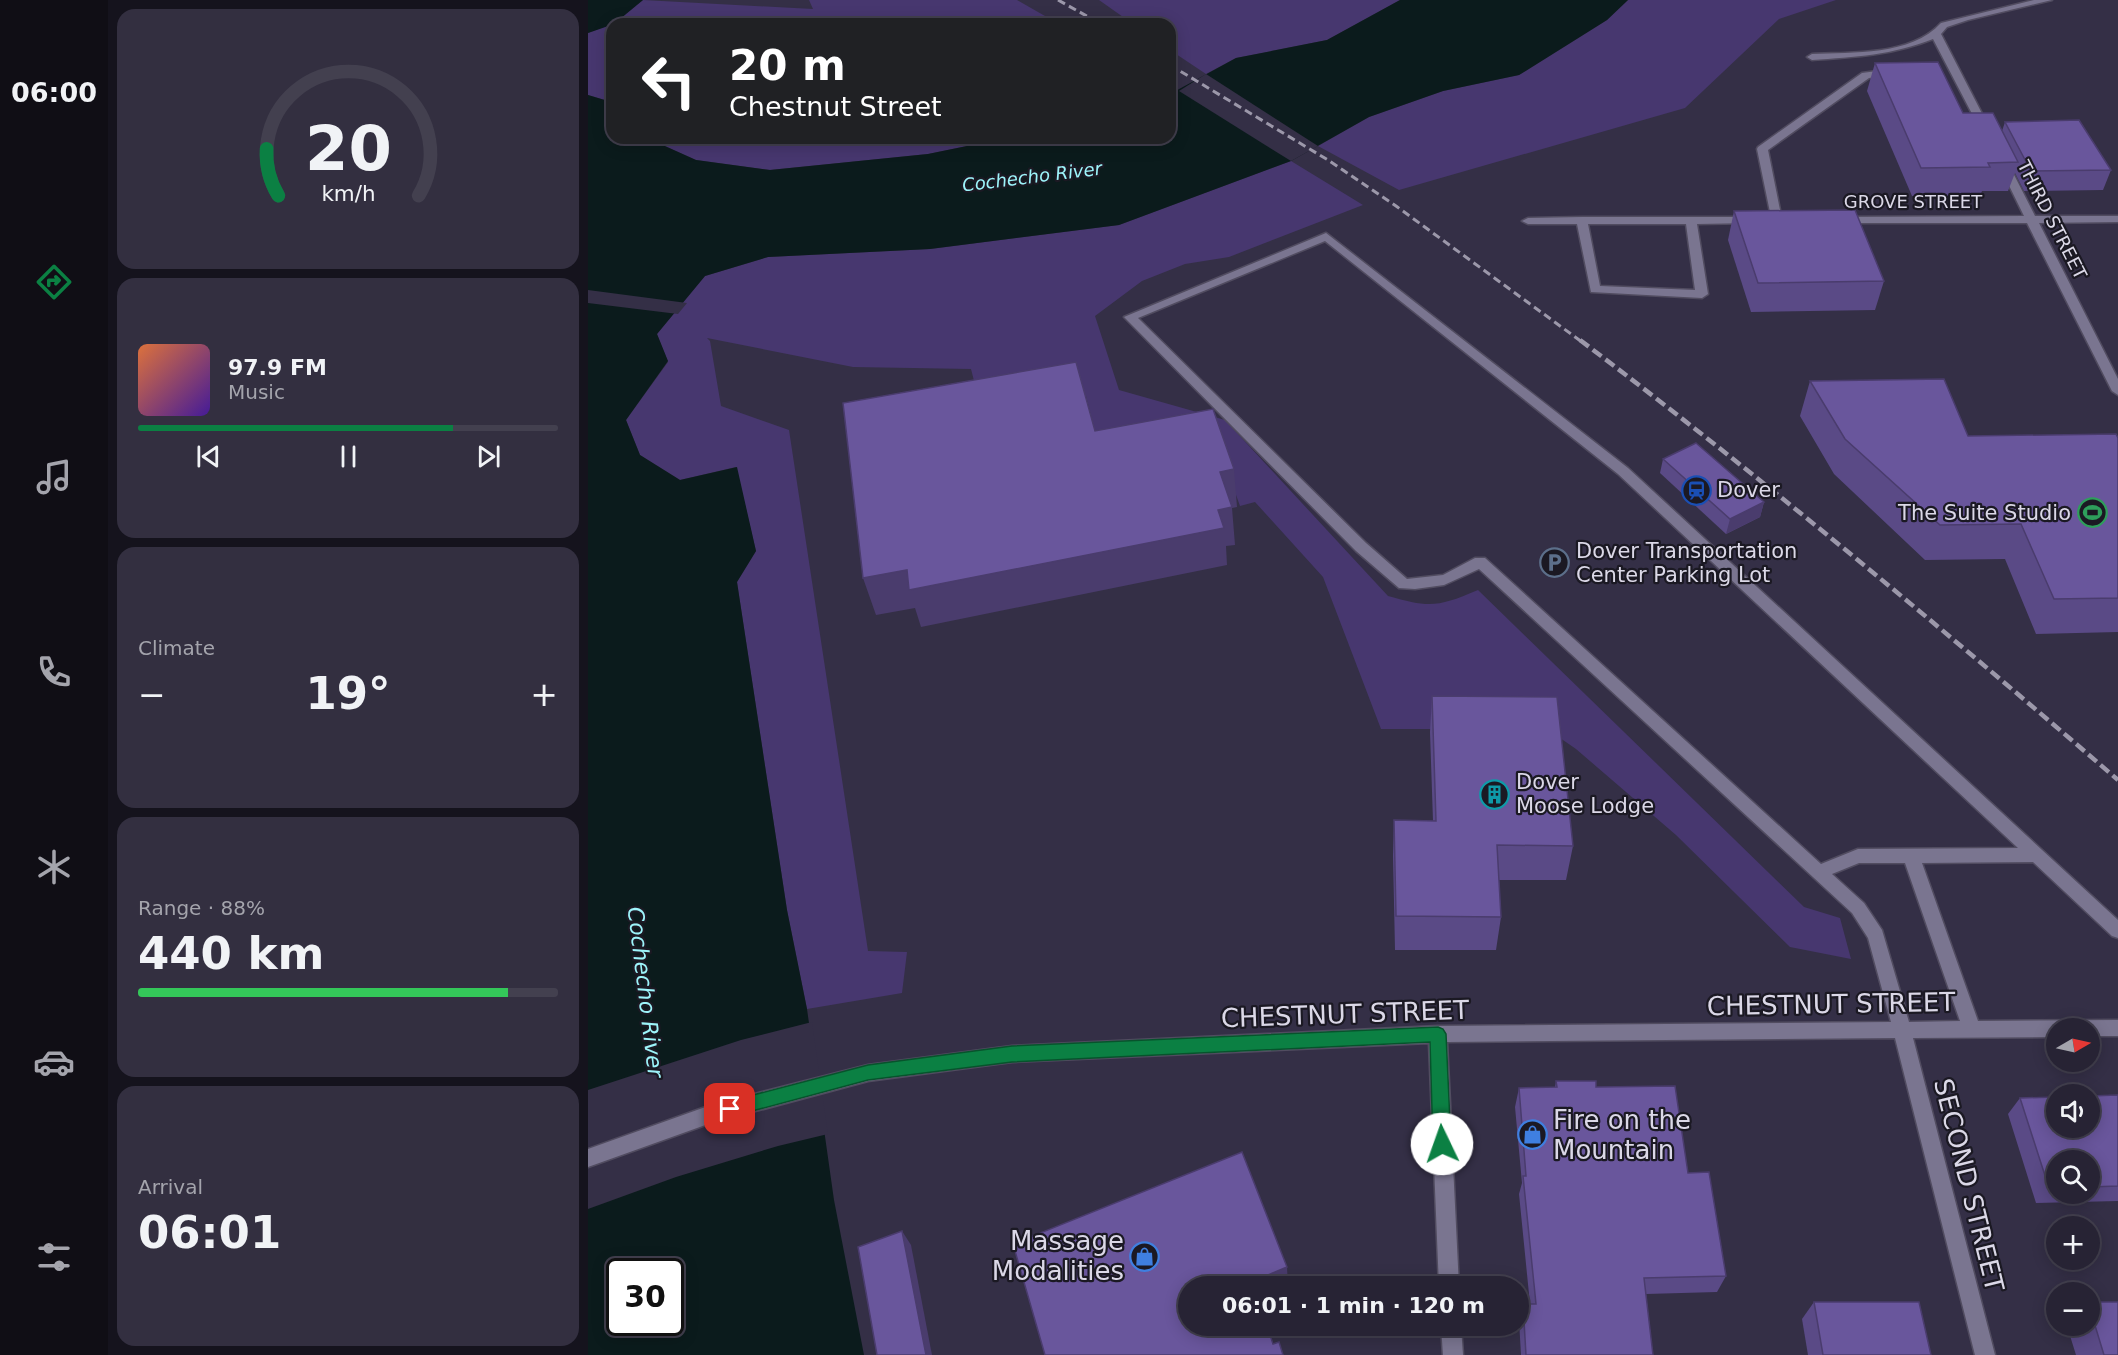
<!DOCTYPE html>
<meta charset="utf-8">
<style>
body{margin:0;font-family:"DejaVu Sans",sans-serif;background:#332f40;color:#f1f3f6;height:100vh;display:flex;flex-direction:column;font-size:22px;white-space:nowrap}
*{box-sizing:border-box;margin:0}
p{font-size:20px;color:#a4a4ac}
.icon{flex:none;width:33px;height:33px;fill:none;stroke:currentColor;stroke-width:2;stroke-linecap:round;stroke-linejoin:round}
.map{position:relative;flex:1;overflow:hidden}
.panel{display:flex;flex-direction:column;gap:9px;padding:9px;background:#15131d;width:480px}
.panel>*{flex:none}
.top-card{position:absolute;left:18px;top:18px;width:570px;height:126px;border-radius:18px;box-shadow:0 3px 15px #0003,0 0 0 2px #43404f;background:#202124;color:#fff;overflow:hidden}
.needle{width:39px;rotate:81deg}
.tools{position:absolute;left:1458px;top:1018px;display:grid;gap:12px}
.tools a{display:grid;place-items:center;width:54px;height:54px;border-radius:50%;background:#272334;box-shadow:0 3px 15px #0003,0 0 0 2px #43404f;font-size:30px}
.speed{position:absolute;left:18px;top:1258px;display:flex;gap:12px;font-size:30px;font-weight:700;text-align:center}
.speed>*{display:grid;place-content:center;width:78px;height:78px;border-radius:50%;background:#272334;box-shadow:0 3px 15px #0003,0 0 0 2px #43404f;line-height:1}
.speed .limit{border:3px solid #111;border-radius:9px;background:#fff;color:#111}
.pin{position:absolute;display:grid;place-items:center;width:51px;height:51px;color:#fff;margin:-26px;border-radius:12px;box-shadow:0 3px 9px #0006}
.me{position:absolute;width:66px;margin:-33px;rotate:357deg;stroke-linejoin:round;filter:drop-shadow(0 0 4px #0008)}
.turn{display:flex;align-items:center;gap:21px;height:126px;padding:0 24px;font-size:27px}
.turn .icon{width:78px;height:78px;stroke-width:2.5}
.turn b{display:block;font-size:42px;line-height:51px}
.big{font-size:45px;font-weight:700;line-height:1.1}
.panel .widget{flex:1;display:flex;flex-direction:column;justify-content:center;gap:9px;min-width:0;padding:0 21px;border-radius:18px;background:#332f40}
.panel .dial{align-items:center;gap:0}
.dial svg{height:156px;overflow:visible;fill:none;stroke:#43404f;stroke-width:7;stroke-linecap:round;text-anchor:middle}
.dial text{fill:#f1f3f6;stroke:none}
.song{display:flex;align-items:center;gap:18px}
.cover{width:72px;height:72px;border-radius:9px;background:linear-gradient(135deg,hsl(20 70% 55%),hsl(260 70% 35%))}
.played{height:6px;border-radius:3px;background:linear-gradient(90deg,#0b8043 75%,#43404f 75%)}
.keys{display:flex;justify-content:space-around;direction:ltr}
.heat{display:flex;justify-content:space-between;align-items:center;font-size:33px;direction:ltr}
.charge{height:9px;border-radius:4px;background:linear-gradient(90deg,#34c759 88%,#43404f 0)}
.trip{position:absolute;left:590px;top:1276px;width:351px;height:60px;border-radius:30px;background:#272334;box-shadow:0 3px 15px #0003,0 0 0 2px #43404f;font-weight:700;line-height:60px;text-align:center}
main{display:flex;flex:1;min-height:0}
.menu{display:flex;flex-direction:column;width:108px;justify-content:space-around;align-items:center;background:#100e15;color:#a4a4ac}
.menu .icon{width:42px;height:42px}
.menu .current{color:#0b8043}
.menu b{font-size:27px;color:#f1f3f6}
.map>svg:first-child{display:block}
.green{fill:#47376f}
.water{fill:#0b1b1c;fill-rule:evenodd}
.pier{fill:#342f46}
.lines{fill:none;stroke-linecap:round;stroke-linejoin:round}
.minor-casing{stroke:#514c60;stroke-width:3}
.minor{fill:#7a7590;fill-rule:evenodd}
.rail-far1{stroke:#9c98aa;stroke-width:3;stroke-dasharray:8 4.5;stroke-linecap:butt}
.rail{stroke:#9c98aa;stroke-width:4.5;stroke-dasharray:11 5;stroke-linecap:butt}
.wall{fill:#5a4a86;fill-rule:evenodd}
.shaded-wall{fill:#4a3c6d}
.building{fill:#69569c;stroke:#4a3c6d;stroke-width:1.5}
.route{fill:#0b8043;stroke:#07532c;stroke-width:1.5}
.labels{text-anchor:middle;stroke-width:4.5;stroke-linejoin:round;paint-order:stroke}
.far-water-label{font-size:18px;font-style:italic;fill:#9df4fa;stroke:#1b1923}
.far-street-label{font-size:18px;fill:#dbd8e7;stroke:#1b1923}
.poi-label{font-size:21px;fill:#dbd8e7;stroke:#1b1923;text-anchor:start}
.water-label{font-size:22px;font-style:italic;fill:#9df4fa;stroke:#1b1923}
.near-street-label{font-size:26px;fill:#dbd8e7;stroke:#1b1923}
.near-poi-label{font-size:26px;fill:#dbd8e7;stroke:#1b1923;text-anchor:start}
</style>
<main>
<nav class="menu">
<b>06:00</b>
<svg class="icon current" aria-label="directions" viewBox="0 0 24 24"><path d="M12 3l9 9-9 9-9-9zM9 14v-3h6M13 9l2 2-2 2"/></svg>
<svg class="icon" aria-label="music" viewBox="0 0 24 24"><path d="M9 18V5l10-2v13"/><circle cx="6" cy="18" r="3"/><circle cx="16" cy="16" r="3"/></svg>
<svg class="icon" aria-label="phone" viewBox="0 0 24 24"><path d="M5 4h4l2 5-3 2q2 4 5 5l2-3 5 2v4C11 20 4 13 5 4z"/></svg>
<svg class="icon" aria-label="climate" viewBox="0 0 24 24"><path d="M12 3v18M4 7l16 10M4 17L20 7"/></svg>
<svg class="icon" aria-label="car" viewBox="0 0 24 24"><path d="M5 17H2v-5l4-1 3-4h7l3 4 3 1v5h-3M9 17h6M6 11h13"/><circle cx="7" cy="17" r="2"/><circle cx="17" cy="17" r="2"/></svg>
<svg class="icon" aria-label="filters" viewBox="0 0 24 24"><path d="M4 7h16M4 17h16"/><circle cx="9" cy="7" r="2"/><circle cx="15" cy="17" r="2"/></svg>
</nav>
<section class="panel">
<div class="widget dial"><svg viewBox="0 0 100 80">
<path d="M14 69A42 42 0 1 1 86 69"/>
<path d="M14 69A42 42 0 0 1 8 45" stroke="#0b8043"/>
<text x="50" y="56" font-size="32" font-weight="700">20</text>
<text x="50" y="72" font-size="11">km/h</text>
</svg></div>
<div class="widget">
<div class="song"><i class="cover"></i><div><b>97.9 FM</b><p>Music</p></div></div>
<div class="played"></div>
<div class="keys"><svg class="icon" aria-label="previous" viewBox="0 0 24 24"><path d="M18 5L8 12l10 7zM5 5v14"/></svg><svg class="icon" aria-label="pause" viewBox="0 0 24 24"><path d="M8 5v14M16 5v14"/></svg><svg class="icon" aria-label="next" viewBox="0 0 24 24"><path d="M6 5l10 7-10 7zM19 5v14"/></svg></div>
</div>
<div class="widget"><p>Climate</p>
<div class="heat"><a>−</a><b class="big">19°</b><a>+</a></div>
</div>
<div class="widget"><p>Range · 88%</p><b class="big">440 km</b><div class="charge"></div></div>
<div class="widget"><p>Arrival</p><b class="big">06:01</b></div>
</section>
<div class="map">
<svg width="1530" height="1355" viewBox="0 0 1530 1355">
<rect width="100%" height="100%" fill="#342f46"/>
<g class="green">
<path d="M55,0L225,9L221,0H429L471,24H25Z"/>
<path d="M511,0H812L739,40L648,58L618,74L582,50V24H545Z"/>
<path d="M1040,0H1248L1191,19L1097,108L811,190L730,146L781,117L855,91L931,75L1019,20Z"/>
<path d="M24,24V106L20,101L0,95V33Z"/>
<path d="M59,138H418L340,154L182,170L108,160Z"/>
<path d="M703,161L775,205L641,257L597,264L554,281L507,316L531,390L637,420L800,596C842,608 850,607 890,590L1216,907L1252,918L1263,959L1202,947L1088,835L988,749L959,729H793L735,577L667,502L652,506L630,445L516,466L498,396L395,416L383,369L265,367L119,338L122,341L133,406L201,430L280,951L319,952L314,993L219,1009L199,910L149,582L168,551L148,467L92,480L52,455L38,420L80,362L69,334L117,276L180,257L342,249L531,225Z"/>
</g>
<g class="water">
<path d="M0,0H55L26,24L0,33Z"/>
<path d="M812,0H1040L1019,20L931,75L855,91L781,117L703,161L531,225L342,249L180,257L117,276L69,334L80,361L38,420L52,455L92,480L149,467L168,551L149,582L199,910L219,1009L246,1200L276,1355H0V95L20,101L24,106V138H59L108,160L182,170L340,154L418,138H582V94L648,58L739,40ZM32,1272H82V1323H32Z"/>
</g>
<g class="pier">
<path d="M618,74L730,146L703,161L591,91Z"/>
<path d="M0,290L99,303L90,314L0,303Z"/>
<path d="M224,1022L240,1134L190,1146L88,1177L0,1209V1090L153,1040Z"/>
</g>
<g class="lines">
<defs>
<g id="minor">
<path d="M1446,0H1464L1380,20L1359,27L1353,34L1403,131L1402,133L1393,131L1345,39C1305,55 1267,57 1224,60L1219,57L1224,54C1264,52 1323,56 1353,23Z"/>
<path d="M1304,69L1309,72L1308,74L1281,78L1180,150L1194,220L1188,223L1184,222L1169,149L1170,147L1274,73Z"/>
<path d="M1415,160L1420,163L1447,216H1530V222L1451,223L1530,379V395L1524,391L1439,223H1252L1246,220L1252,217L1436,216L1410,163Z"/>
<path d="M994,217H1165L1171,220L1165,223L1109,224L1120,294L1114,298L1003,292L989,224H940L934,221L940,218ZM1000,224H1098L1107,290L1012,286Z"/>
<path d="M738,233L1040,468L1530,920V938L1524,936L1445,862L1334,863L1390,1021L1530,1020V1036H1502V1029H1468V1037L1325,1038L1407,1355H1387L1307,1038L859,1042L871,1287H851L841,1043L424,1062L280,1081L123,1123L0,1167V1149L123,1105L280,1065L424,1046L850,1026L1303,1022L1280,938L1264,913L891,569L856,585L827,589L811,588L768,551L536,317ZM737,241L1030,474L1430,848L1270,849L1233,864L897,558H887L855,575L819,579L778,543L550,318ZM1271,863H1317L1372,1021L1321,1022L1294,930L1276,903L1244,874Z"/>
<path d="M853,1326H873L875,1355H855Z"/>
</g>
</defs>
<use href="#minor" class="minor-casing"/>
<use href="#minor" class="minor"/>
<g class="rail-far1">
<path d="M470,0L513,24"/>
<path d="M582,65L740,160L808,206L994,342"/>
</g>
<path class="rail" d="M992,340C1177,480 1355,629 1530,780"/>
</g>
<g class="wall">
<path d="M1287,63L1375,113L1414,131L1417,122L1523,170L1515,190L1436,191L1427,173L1420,191H1394L1392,196H1324L1279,91Z"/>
<path d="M1146,211L1296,281L1287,310L1163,312L1140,240Z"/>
<path d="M1222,381L1380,436L1530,438V632L1448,634L1417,559L1337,560L1246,474L1212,416Z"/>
<path d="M1075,459L1176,502L1172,517L1138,534L1072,473Z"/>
<path d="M844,696L985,846L978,880H911L913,917L908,950H807L805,855L806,820L845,821L842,732Z"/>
<path d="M968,1081L1008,1087L1100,1173L1138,1276L1129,1292L1058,1294L1065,1355H933L931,1320L935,1304H942L931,1194L934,1183L927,1107L931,1088L967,1087Z"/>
<path d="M1530,1095V1201L1448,1203L1420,1114L1432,1098ZM1468,1161H1502V1194H1468Z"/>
<path d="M1226,1302L1343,1355H1220L1214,1319Z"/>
<path d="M1502,1302L1530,1355H1488L1479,1326H1502Z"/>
</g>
<g class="shaded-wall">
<path d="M646,469L649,507L644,508L647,545L638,546L639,565L333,627L327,608L288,615L275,578L632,472Z"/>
<path d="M1176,502L1172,517L1138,534L1142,519Z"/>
<path d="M314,1231L323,1245L344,1355H338Z"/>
<path d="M699,1267L700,1287H664L663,1282Z"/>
</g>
<g class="building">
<path d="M1350,62L1375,113H1405L1430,162L1400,163L1402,167L1333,168L1287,63Z"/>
<path d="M1491,120L1523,170L1443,171L1417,122Z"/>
<path d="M1267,210L1296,281L1170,283L1146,211Z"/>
<path d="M488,362L507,431L625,409L646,469L632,472L644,507L630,510L636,528L321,590L319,570L275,578L255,403Z"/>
<path d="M1356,379L1380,436L1528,434L1530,438V598L1466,599L1433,524L1352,525L1257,439L1222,381Z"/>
<path d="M1108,443L1176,502L1142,519L1075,459Z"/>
<path d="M844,696L969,697L985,846L909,845L913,917L808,916L806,820L848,821Z"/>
<path d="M968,1081H1008V1087L1087,1086L1100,1173L1121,1172L1138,1276L1056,1278L1065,1355H938L935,1304H948L935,1176H938L931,1088L969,1087Z"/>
<path d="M1530,1095V1186L1502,1187V1161H1468V1188H1461L1432,1098L1468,1097V1128H1502V1096Z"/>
<path d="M654,1152L699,1267L663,1282L665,1287H600V1326H679L685,1344L691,1342L695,1355H457L425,1244Z"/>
<path d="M314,1231L338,1355H289L270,1247Z"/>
<path d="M1226,1302H1331L1343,1355H1235Z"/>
<path d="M1502,1302H1530V1355H1516L1502,1309Z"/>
</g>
<path class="route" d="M850,1027L855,1029L858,1034L863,1144L860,1150L854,1153L848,1150L845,1144L842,1042L424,1062L280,1080L142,1117L136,1114L134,1109L136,1103L142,1101L280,1065L424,1046Z"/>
<defs>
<symbol id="station-ring" viewBox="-11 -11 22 22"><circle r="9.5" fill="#1b1923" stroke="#1a4fb4" stroke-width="1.5"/><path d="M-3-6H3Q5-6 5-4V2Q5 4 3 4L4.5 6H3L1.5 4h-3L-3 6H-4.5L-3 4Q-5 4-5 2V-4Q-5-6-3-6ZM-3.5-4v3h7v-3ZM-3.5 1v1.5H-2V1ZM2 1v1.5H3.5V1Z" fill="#1a4fb4"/></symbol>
<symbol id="stadium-ring" viewBox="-11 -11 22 22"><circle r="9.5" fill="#1b1923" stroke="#2e9e5b" stroke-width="1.5"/><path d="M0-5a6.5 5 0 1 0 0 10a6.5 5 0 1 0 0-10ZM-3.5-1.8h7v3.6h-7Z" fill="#2e9e5b"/></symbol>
<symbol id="parking-ring" viewBox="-11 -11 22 22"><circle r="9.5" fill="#1b1923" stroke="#5c6f8a" stroke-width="1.5"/><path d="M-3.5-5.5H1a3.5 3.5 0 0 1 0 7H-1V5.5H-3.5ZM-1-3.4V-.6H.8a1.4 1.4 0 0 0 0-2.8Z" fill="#5c6f8a"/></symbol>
<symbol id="building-ring" viewBox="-11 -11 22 22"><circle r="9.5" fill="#1b1923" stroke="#0f9aa8" stroke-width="1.5"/><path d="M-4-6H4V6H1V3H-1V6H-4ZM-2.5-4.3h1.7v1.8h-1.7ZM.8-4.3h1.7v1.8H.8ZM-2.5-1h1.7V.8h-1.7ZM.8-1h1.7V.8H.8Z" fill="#0f9aa8"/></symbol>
<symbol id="shop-ring" viewBox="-11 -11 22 22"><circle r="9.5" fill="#1b1923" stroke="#3f7fe0" stroke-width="1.5"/><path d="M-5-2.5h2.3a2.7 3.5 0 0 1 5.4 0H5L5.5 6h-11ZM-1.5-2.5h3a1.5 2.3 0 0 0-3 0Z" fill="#3f7fe0"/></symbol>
</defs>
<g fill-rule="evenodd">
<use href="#station-ring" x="1092" y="474" width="33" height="33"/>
<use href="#stadium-ring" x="1488" y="496" width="33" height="33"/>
<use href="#parking-ring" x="950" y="546" width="33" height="33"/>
<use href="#building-ring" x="890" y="778" width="33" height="33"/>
<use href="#shop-ring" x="928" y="1118" width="33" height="33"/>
<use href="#shop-ring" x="540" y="1240" width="33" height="33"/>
</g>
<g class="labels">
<g class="far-water-label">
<text transform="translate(444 177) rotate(-7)" y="6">Cochecho River</text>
</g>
<g class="far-street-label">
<text x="1325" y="208">GROVE STREET</text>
<text transform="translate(1464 220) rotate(63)" y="6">THIRD STREET</text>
</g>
<g class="poi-label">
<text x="1129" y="497">Dover</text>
<text x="1483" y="520" text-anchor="end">The Suite Studio</text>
<text x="988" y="558">Dover Transportation<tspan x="988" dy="24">Center Parking Lot</tspan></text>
<text x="928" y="789">Dover<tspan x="928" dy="24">Moose Lodge</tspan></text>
</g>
<g class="water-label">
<text transform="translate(58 992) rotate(83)" y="8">Cochecho River</text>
</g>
<g class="near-street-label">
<text transform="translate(1243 1004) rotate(-1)" y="9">CHESTNUT STREET</text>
<text transform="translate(757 1014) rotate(-2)" y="9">CHESTNUT STREET</text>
<text transform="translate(1381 1185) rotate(76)" y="9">SECOND STREET</text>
</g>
<g class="near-poi-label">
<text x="965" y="1129">Fire on the<tspan x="965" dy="30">Mountain</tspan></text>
<text x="536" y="1250" text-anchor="end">Massage<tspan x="536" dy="30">Modalities</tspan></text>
</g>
</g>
</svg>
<div class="tools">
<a><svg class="needle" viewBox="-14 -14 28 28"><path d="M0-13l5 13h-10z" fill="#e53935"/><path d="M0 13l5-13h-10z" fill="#a4a4ac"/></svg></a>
<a><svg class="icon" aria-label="sound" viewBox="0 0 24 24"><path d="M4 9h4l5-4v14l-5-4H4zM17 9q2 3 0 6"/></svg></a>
<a><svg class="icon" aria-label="search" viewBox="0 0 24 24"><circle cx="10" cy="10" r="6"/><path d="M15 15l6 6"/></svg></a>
<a>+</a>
<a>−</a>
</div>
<div class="speed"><div class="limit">30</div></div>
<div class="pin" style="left:142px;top:1109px;background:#d93025"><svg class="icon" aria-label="arrive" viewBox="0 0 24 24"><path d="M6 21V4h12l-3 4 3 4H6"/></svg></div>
<svg class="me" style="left:854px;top:1144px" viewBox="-20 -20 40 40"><circle r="19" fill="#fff"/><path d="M0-13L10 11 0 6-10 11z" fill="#0b8043"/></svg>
<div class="trip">06:01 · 1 min · 120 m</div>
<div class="top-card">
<div class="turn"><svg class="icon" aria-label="left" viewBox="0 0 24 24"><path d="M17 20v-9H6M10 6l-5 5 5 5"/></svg><div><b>20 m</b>Chestnut Street</div></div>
</div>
</div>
</main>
